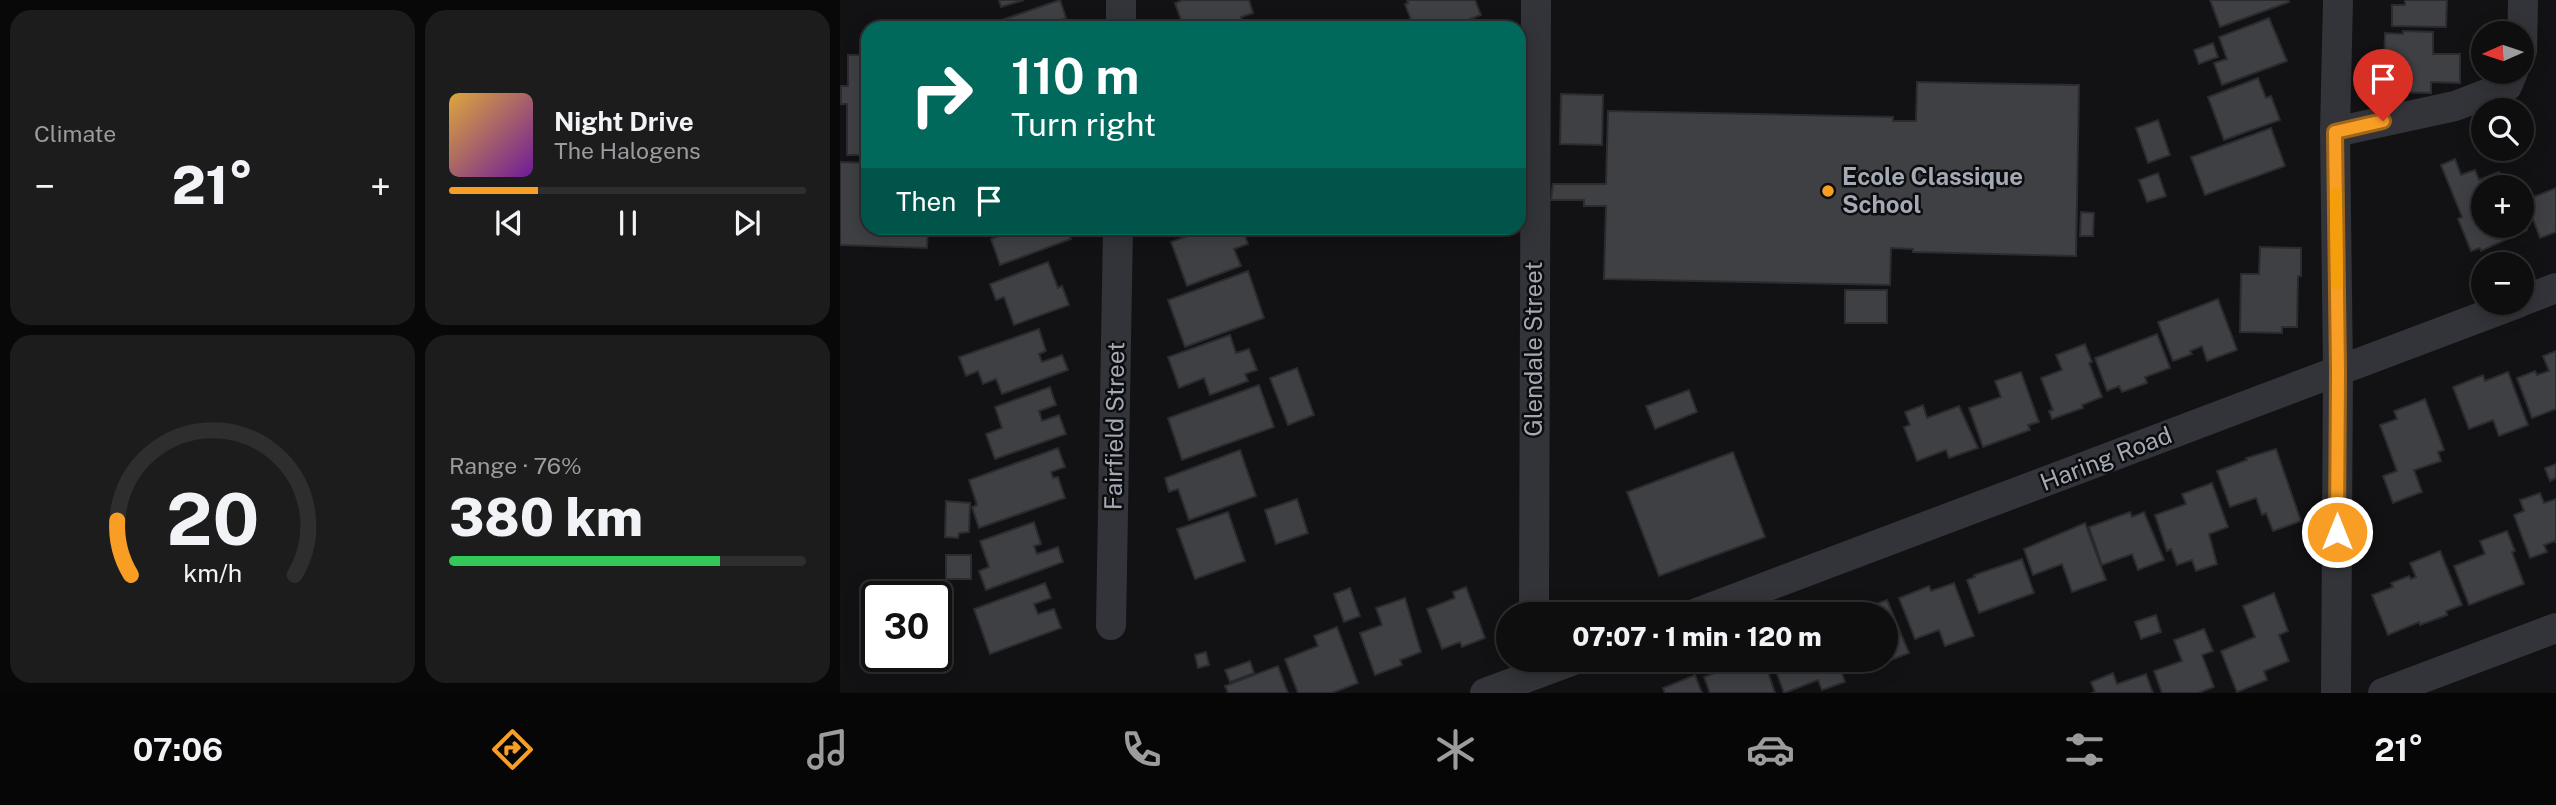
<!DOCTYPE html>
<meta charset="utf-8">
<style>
body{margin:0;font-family:"Public Sans",sans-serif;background:#1c1c1d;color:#f1f3f6;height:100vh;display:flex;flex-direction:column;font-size:26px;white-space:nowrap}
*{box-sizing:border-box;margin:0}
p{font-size:23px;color:#9b9c9e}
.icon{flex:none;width:38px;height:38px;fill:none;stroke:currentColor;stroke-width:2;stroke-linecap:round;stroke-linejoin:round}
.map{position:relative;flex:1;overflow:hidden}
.panel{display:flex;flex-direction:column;gap:10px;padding:10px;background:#080808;width:840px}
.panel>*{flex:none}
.guide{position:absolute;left:21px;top:21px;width:665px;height:214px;border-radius:21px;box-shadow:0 4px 18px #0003,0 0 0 2px #2e2e2f;background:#00695c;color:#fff;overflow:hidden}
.needle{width:46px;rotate:267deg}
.tools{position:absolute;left:1631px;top:21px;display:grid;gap:14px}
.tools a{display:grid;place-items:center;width:63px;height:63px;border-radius:50%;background:#0e0e0f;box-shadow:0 4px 18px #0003,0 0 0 2px #2e2e2f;font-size:35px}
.speed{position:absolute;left:21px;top:581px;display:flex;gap:14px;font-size:35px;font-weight:700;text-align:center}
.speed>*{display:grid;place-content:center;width:91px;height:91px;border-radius:50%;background:#0e0e0f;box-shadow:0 4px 18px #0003,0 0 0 2px #2e2e2f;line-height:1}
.speed .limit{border:4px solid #111;border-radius:10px;background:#fff;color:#111}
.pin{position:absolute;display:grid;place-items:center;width:60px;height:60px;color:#fff;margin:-72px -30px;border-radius:50% 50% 50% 0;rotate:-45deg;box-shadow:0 0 7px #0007}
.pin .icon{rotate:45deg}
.me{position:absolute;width:77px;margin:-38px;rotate:0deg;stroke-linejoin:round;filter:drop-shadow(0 0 5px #0008)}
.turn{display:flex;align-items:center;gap:24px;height:147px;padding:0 35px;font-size:32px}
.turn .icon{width:91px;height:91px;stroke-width:2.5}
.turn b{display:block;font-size:49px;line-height:60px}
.then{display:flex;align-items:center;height:66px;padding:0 35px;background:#0003;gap:14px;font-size:26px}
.big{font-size:52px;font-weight:800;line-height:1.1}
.panel .tile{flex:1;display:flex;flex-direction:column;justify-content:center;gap:10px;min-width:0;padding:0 24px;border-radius:21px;background:#1c1c1d}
.panel .dial{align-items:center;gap:0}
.dial svg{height:182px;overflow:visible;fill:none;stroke:#2e2e2f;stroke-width:7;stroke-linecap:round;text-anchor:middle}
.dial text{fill:#f1f3f6;stroke:none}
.song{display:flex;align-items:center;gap:21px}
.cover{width:84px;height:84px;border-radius:10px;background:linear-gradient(135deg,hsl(40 70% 55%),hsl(280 70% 35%))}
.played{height:7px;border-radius:4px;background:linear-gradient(90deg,#f99e25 25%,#2e2e2f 25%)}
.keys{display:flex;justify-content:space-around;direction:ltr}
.heat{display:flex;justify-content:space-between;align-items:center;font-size:38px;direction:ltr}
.charge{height:10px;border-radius:5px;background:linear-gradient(90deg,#34c759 76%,#2e2e2f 0)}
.panel .tiles{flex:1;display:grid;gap:10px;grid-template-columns:repeat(2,1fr)}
.trip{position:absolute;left:656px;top:602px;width:402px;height:70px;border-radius:35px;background:#0e0e0f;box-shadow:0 4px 18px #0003,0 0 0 2px #2e2e2f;font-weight:800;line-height:70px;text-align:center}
.tab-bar{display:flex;height:112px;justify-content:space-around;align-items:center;background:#060606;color:#9b9c9e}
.tab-bar .icon{width:49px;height:49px}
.tab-bar .current{color:#f99e25}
.tab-bar b{font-size:32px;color:#f1f3f6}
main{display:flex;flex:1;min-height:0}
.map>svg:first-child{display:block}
.building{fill:#3e4044;stroke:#2c2c30;stroke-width:2}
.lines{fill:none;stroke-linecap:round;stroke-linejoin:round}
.minor{stroke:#333439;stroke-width:30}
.route-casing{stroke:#a26718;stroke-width:18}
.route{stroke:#f99e25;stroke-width:12}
.slow{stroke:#f59e0b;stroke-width:12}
.poi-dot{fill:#f99e25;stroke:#0d0d0f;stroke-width:2.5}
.labels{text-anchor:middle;stroke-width:5;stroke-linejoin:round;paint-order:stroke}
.poi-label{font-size:24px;font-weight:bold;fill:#a3aab5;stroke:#0d0d0f;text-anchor:start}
.street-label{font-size:24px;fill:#a3aab5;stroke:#0d0d0f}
</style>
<main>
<section class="panel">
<div class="tiles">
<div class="tile"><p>Climate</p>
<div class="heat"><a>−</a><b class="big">21°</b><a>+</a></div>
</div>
<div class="tile">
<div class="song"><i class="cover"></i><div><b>Night Drive</b><p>The Halogens</p></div></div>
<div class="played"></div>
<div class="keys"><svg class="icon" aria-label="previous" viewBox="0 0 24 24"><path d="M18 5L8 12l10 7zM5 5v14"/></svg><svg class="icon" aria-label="pause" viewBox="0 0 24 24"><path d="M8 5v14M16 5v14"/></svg><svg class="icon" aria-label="next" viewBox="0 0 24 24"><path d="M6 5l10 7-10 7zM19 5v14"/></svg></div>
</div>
<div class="tile dial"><svg viewBox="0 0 100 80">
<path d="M14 69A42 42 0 1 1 86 69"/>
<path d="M14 69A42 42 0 0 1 8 45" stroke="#f99e25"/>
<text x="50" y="56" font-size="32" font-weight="700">20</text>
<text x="50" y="72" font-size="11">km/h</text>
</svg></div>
<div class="tile"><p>Range · 76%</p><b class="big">380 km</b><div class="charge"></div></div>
</div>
</section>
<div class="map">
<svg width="1716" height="693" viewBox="0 0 1716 693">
<rect width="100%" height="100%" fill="#121214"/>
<g class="building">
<path d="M159,0H184L161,7Z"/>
<path d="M220,0L226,18L209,24L211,28H148L147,25Z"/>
<path d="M343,0H409L413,13L401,17L405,28H344L335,3Z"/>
<path d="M567,0H635L641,15L607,28H574L565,4L568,3Z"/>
<path d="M1370,0H1448L1449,2L1380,27Z"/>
<path d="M1565,0H1607L1606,27L1552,26V5H1565Z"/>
<path d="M1429,18L1447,61L1382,85L1374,63L1387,59L1379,37Z"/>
<path d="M1563,31L1593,32V54H1620V83L1591,82V93L1548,92V67H1544L1545,33L1563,34Z"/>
<path d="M1373,43L1378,57L1359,64L1354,50Z"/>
<path d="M8,55H28V155H7V104H1V86H8Z"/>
<path d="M1418,78L1426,98L1431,96L1440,120L1384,140L1368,97Z"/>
<path d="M1077,82L1239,85L1236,256L1073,252V249L1051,248L1050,285L764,279L766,206H744V200H711L713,184H766L768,111L1053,117V121H1076Z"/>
<path d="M721,94L763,95L762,145L720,144Z"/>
<path d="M1318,120L1330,155L1308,163L1296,128Z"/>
<path d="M1431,128L1445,166L1365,195L1351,157Z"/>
<path d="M1615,159L1621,175L1635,170L1639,180L1659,172L1665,187H1643V226H1682V217L1687,230L1641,251L1640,248L1631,251L1618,219L1622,217L1601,165Z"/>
<path d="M0,162L28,163V228H88L87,248L0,245Z"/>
<path d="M1318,173L1326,196L1307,202L1299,180Z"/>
<path d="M1716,188V232L1700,238L1686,200Z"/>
<path d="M1241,212L1254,213L1253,236H1240Z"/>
<path d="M166,228H226L231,239L160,265L151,239L167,233Z"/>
<path d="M369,228H402L408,244L394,249L401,266L347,286L331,242Z"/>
<path d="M1420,247L1461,248V276H1458L1457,327H1442V333L1400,332L1401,274H1419Z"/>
<path d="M208,262L218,288L222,286L229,305L174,325L164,297L156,300L150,284Z"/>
<path d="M408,271L424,318L345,347L328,300Z"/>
<rect x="1005" y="290" width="42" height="33"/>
<path d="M1378,299L1397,350L1367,361L1362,346L1350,351L1352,354L1333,361L1318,322Z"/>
<path d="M199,329L206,351L199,354L202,362L222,355L228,370L162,394L156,379L143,384L138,371L126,376L119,357Z"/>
<path d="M1317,334L1330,368L1305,377L1307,383L1282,392L1279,386L1267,391L1255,358Z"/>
<path d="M390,335L396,353L409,349L417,370L405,374L408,381L370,395L364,378L339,388L328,357Z"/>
<path d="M1245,344L1252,362L1249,363L1262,397L1242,405L1243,408L1212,419L1209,411L1213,410L1201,378L1222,370L1216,355Z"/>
<path d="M1716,351V409L1692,418L1677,378L1695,371L1697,375L1709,371L1703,356Z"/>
<path d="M457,368L474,415L448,425L430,378Z"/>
<path d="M1181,372L1199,422L1188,425L1190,430L1143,447L1129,408L1161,397L1155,381Z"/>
<path d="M1668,372L1688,425L1659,436L1653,420L1629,429L1613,387L1643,375L1645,381Z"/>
<path d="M419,385L434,427L342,460L328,418Z"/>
<path d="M210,387L216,405L199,411L202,421L219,415L226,434L155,459L146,434L162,428L155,407Z"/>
<path d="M849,390L857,412L815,429L806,406Z"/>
<path d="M1585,399L1604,450L1598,452L1601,461L1574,470L1582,492L1553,503L1543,476L1557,471L1540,425L1557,419L1554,411Z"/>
<path d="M1083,405L1087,418L1119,406L1138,448L1109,458L1106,450L1077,461L1064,427L1070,425L1065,412Z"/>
<path d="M218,448L225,467L211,472L213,478L218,477L225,498L139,528L132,507L137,505L129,480Z"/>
<path d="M1436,449L1461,521L1433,531L1426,513L1422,515L1416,498L1390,507L1377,471L1407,460L1406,458Z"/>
<path d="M400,450L416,496L349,520L338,489L329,492L325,478Z"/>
<path d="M893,452L925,537L819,576L787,492Z"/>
<path d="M1716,464V478L1710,481L1705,468Z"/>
<path d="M1372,483L1388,527L1369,534L1377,564L1356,571L1352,560L1337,565L1331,549L1327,551L1315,515L1346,504L1342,494Z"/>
<path d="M1700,493L1704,503L1716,499V543L1715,541L1704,545L1707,552L1690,558L1674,515L1684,511L1680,500Z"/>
<path d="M457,499L468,533L436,544L425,510Z"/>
<path d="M106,501L130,503L129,532L119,533L118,538L105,537Z"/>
<path d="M388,512L405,561L355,579L337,529Z"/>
<path d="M1290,512L1292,517L1304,512L1324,560L1298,570L1292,554L1262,565L1249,527Z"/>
<path d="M194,522L201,544L194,546L197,554L218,547L223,562L146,590L139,571L149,567L140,541Z"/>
<path d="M1245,523L1266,580L1232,592L1222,564L1193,575L1184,549Z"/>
<path d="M1667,531L1675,551L1672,552L1684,584L1629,605L1614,566L1645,554L1640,541Z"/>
<path d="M1600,551L1622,605L1606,611L1607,615L1580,625L1579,622L1548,635L1532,595L1553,587L1551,583L1569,576L1571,579L1576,577L1570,563Z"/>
<rect x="106" y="555" width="25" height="24"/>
<path d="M1182,559L1194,593L1139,613L1127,580L1135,577L1134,575Z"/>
<path d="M205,583L211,598L194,604L198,614L214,609L221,628L150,654L134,609Z"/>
<path d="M1114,583L1134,636L1105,646L1099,630L1075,639L1059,598L1089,586L1091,591Z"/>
<path d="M626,587L645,638L622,647L620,642L602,649L587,609L615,598L613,592Z"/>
<path d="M510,588L520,616L504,622L494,594Z"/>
<path d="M1434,593L1448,631L1439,635L1449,661L1424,671L1427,680L1397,692L1381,651L1415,637L1403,606Z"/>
<path d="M565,598L581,652L560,660L562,665L535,675L520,633L542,625L536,608Z"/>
<path d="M1047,600L1069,653L1043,663L1042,660H1046V614H1009Z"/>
<path d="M1316,615L1321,632L1301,639L1295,622Z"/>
<path d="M497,627L518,683L492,693H458L445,659L478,646L474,636Z"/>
<path d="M1364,629L1373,651L1362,655L1374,687L1358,693H1322L1314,671L1342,661L1334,640Z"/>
<path d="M366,652L369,665L358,668L355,655Z"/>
<path d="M892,660H924L935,693H870L864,677L894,666Z"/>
<path d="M932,660H997L1005,682L982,690L978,680L944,693Z"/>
<path d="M410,661L414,673L390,682L385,670Z"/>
<path d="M438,666L448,693H388L385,686Z"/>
<path d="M1273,673L1277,684L1306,674L1313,693H1252L1255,692L1251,682Z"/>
<path d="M855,675L862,693H825L823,688Z"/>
</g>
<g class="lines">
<g class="minor">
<path d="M281,28V0"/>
<path d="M1682,51L1683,0"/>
<path d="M1495,132L1615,106L1667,86L1673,72"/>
<path d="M1682,301L1716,288"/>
<path d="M694,614L696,0"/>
<path d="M854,614L1678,303"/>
<path d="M271,625L278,228"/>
<path d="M645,693L734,660"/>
<path d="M1496,693L1498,371L1495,132L1498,0"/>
<path d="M1543,693L1716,628"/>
</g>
</g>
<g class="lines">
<defs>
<path id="route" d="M1497,532L1498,371L1495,132L1543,121"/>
</defs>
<use href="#route" class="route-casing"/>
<use href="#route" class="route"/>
<path class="slow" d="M1496,194L1497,284"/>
</g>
<circle class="poi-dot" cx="988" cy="191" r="7"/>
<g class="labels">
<g class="poi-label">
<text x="1002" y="185">Ecole Classique<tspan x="1002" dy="28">School</tspan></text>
</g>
<g class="street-label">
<text transform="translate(694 349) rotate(-90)" y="8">Glendale Street</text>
<text transform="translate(275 426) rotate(-89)" y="8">Fairfield Street</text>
<text transform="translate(1266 459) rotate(-21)" y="8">Haring Road</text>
</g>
</g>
</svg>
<div class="tools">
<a><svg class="needle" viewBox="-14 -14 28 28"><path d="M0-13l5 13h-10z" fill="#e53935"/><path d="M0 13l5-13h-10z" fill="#9b9c9e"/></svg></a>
<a><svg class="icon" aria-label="search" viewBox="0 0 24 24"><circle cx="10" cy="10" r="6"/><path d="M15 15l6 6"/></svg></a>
<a>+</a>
<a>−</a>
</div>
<div class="speed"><div class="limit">30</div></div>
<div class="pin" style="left:1543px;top:121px;background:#d93025"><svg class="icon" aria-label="arrive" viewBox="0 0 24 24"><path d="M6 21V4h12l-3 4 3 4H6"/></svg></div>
<svg class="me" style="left:1497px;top:532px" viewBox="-20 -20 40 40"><circle r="17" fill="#f99e25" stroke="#fff" stroke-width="3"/><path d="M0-11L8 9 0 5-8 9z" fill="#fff"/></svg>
<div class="trip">07:07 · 1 min · 120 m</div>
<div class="guide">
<div class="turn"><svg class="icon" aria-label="right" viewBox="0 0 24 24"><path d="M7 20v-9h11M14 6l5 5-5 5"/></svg><div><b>110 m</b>Turn right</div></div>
<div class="then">Then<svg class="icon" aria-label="arrive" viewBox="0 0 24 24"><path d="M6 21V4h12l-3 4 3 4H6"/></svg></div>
</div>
</div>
</main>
<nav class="tab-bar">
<b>07:06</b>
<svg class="icon current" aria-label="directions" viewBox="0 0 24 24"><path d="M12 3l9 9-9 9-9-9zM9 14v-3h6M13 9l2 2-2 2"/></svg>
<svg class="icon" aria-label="music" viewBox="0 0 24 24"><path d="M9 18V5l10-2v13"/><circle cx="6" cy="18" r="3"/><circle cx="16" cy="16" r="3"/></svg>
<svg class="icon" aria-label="phone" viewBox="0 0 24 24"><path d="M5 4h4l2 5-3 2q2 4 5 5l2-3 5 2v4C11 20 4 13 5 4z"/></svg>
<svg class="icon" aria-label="climate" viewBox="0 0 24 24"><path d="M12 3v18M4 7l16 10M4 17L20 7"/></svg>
<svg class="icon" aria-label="car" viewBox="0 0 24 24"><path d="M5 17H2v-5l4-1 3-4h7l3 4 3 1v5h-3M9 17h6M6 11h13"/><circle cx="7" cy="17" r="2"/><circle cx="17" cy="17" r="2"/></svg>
<svg class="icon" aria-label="filters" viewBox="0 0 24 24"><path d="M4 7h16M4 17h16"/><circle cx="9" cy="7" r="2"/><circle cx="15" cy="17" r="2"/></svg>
<b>21°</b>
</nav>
